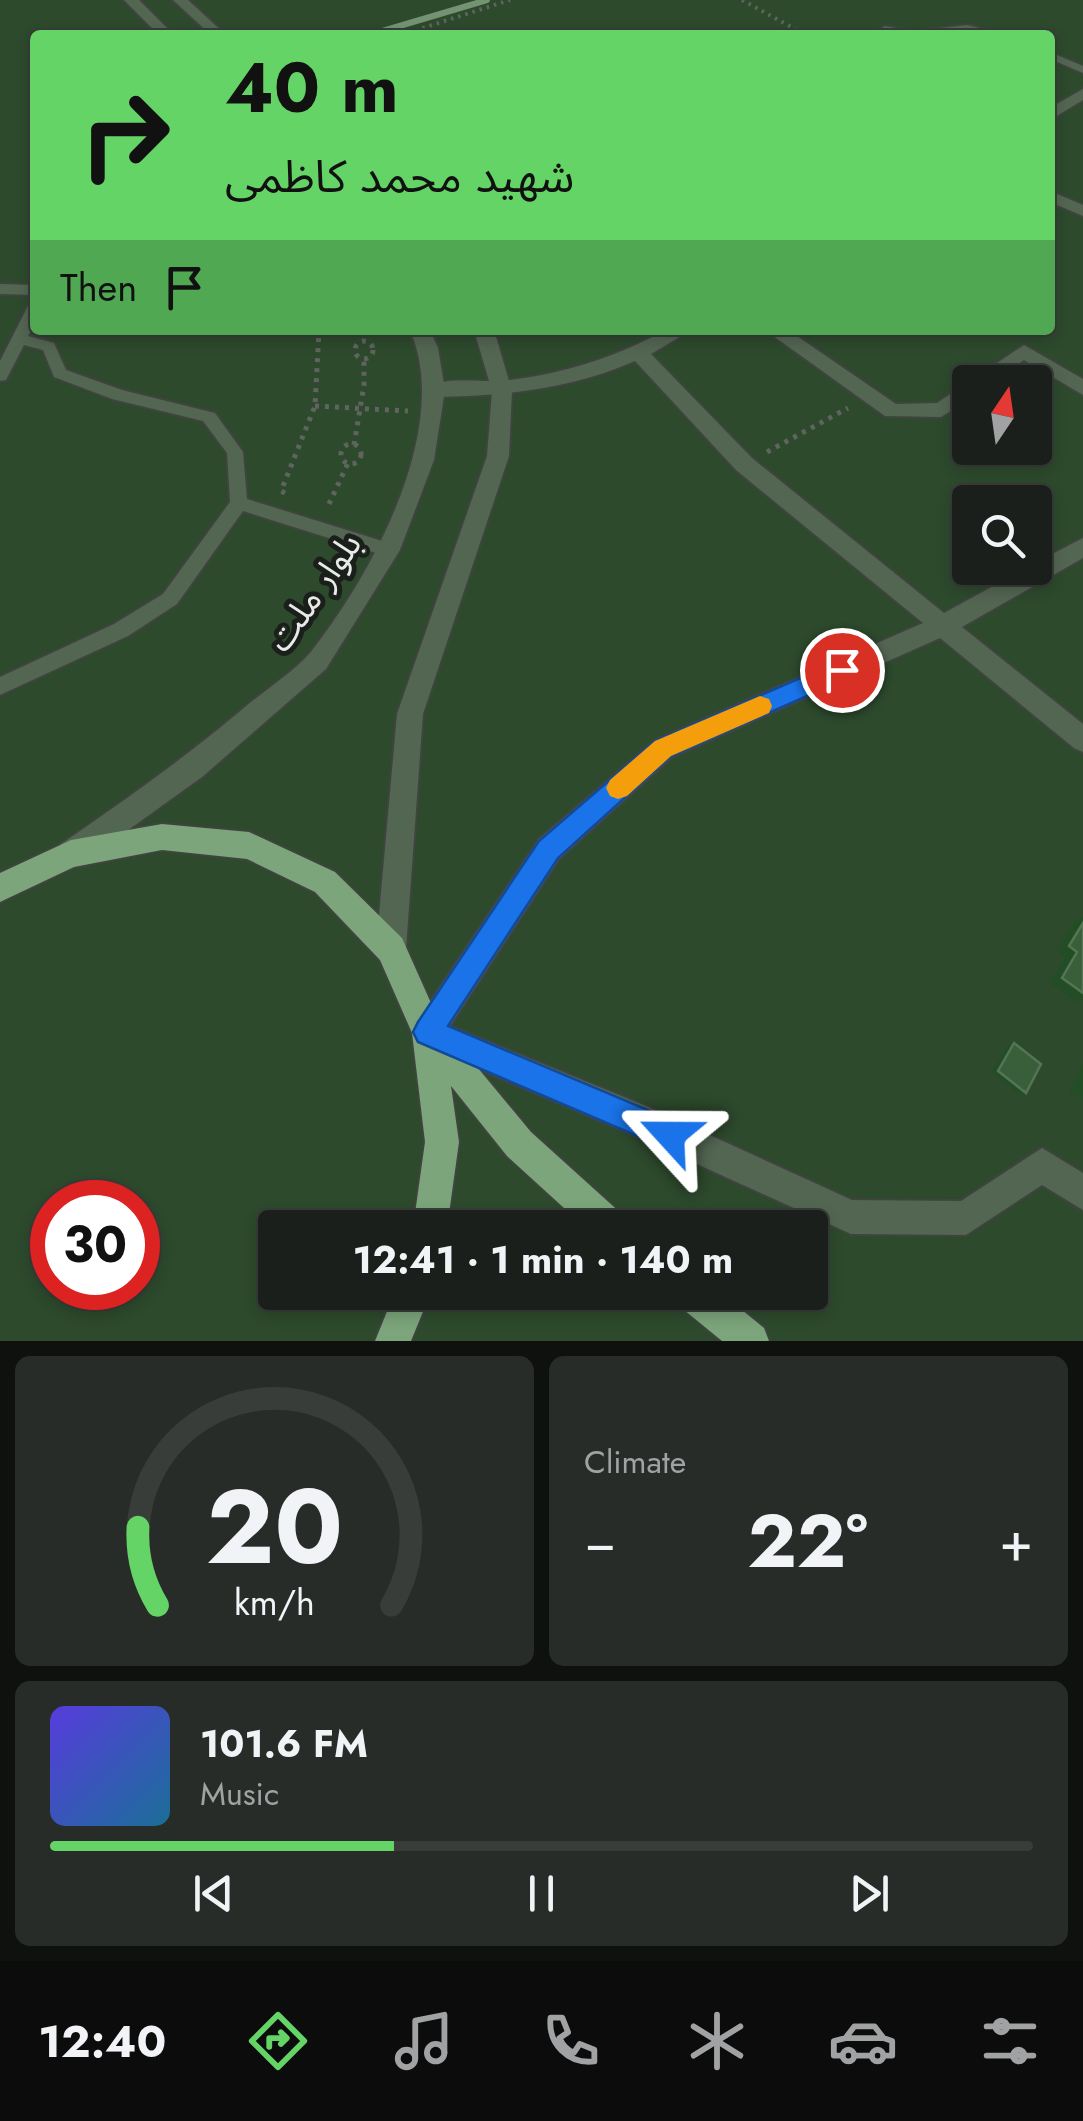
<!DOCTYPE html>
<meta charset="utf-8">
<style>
body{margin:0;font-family:Jost,"Noto Sans Arabic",sans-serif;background:#282c28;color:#f1f3f6;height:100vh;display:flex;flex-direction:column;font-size:38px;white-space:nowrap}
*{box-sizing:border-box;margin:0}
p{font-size:32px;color:#a0a2a3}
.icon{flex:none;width:55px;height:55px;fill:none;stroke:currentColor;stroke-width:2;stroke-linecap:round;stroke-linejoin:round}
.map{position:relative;height:1341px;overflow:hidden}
.drawer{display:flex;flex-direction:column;gap:15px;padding:15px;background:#0f110f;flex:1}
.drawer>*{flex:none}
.banner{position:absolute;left:30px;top:30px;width:1025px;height:305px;border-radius:10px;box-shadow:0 5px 15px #0003,0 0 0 2px #393d3a;background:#65d467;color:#111;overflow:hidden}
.needle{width:65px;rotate:13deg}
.controls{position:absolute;left:952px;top:365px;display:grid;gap:20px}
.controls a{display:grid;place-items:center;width:100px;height:100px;border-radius:10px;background:#1b1f1b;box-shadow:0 5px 15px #0003,0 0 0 2px #393d3a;font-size:50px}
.speed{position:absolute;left:30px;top:1180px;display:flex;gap:20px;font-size:50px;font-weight:700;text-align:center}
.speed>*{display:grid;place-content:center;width:130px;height:130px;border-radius:50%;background:#1b1f1b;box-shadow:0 5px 15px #0003,0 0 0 2px #393d3a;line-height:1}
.speed .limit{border:15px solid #d22;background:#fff;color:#111}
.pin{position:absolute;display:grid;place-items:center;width:85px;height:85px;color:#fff;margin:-42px;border:5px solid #fff;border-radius:50%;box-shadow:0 2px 10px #0007}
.me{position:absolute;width:110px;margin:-55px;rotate:294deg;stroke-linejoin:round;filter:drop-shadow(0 0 8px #0008)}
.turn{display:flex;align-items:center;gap:35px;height:210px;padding:0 30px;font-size:45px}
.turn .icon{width:130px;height:130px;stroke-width:2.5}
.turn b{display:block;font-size:70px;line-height:85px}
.then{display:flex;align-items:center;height:95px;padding:0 30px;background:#0003;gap:20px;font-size:38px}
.big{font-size:75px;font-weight:700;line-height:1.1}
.drawer .tile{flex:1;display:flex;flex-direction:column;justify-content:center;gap:15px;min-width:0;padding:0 35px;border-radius:15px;background:#282c28}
.drawer .dial{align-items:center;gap:0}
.dial svg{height:260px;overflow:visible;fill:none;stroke:#393d3a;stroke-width:7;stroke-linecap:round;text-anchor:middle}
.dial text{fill:#f1f3f6;stroke:none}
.song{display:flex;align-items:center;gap:30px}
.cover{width:120px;height:120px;border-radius:15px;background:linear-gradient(135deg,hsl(250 70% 55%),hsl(200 70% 35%))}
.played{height:10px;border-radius:5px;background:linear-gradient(90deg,#65d467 35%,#393d3a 35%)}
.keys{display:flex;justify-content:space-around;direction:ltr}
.heat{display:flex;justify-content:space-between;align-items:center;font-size:55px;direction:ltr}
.drawer .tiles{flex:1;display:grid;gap:15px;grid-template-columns:1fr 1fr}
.tile:last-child{grid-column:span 2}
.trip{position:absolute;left:258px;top:1210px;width:570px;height:100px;border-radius:10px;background:#1b1f1b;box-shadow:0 5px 15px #0003,0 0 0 2px #393d3a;font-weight:700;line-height:100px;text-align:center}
.dock{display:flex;height:160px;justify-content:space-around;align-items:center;background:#0b0c0b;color:#a0a2a3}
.dock .icon{width:70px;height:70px}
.dock .current{color:#65d467}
.dock b{font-size:45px;color:#f1f3f6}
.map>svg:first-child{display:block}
.green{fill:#2d4a2d;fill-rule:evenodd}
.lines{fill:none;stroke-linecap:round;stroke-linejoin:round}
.stream{stroke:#739372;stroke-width:6}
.service-casing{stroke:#3f443f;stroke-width:4}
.minor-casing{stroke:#3f443f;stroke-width:4}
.tertiary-casing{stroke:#3f443f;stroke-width:4}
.primary-casing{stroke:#3f443f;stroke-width:4}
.path-far1{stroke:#606460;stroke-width:4;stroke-dasharray:2.5 5;stroke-linecap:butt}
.path{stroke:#606460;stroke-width:5;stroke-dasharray:4 6;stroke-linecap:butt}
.service{fill:#536652;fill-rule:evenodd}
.minor{fill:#536652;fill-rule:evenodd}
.tertiary{fill:#536652;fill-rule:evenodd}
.primary{fill:#7ca57b;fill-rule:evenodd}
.wall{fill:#234e25}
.building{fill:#385f3a;stroke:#537455;stroke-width:2.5}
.route{fill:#1a73e8;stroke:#114b97;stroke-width:2.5}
.slow{fill:#f59e0b}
.labels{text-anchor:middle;stroke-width:10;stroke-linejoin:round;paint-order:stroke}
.street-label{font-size:35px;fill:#e7eae7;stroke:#1b1f1b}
</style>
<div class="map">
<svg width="1083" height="1341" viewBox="0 0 1083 1341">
<rect width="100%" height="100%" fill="#242924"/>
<path class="green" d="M0,0H1083V1341H0ZM35,35H1050V330H35ZM970,382H1035V448H970ZM970,502H1035V568H970ZM52,1202H138V1288H52ZM275,1228H810V1292H275Z"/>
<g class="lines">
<path class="stream" d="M369,35L487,0"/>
<defs>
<g id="service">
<path d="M967,25L1010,35L967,31L900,35L880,29L885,26L913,31Z"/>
<path d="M1050,52L1083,66V73L1050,59Z"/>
<path d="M0,284L35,285V295L0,294Z"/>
<path d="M35,301V322L28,336L54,343L66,370L122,390L215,413L243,452L247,499L395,545L398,550L395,555L389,557L243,511L177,604L128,636L0,695V677L114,624L163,594L230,502L227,453L203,421L112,399L54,377L43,350L24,345L6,380L0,381V361L28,306Z"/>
</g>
<g id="minor">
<path d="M1083,89V100L1050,120V108Z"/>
<path d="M1050,191L1083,205V216L1050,202Z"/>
<path d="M666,330H691L651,354L752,458L944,613L1026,568H1035V563L1083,538V558L962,627L1083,724V752L1074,748L940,638L672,757L559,859L450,1026L646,1106L852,1200L961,1201L1042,1148L1083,1173V1210L1042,1185L966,1235L851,1234L622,1130L417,1043L412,1032L417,1021L539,839L654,741L923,623L736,470L635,361C572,389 503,396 435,397L425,390C438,375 481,383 501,381C560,375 614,358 666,330Z"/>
<path d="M765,330H788L896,404L937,403L1024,345L1083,379V395L1024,360L993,382H970V399L941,417L885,416Z"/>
</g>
<g id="tertiary">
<path d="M124,0H139L174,35H159Z"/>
<path d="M173,0H188L226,35H211Z"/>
<path d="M410,330H430L438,348L445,390L434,460L400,550L326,669L202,777L81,864L71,868L61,864L57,854L61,844C127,799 190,754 251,702C270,687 294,671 310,653C371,576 453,428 410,330Z"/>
<path d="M474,330H494L512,391L509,456L423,714L406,949L402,960L391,964L380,960L376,949L397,714L487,456L492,391Z"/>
</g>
<g id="primary">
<path d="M162,824L249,832L335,872L402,938L439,1021L531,1132L624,1216L629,1228H586L507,1156L451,1086L459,1142L447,1228H413L425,1142L412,1033L380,960L315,892L247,859L162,850L74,867L0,902V873L71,840Z"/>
<path d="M395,1292H431L411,1341H375Z"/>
<path d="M673,1292H720L764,1328L769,1341H722L678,1305Z"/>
</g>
</defs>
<use href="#service" class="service-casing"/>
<use href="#minor" class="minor-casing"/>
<use href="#tertiary" class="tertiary-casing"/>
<use href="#primary" class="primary-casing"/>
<g class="path-far1">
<path d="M742,0L795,29L793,35"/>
<path d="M401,35L510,0"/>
</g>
<g class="path">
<circle cx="364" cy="350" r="9"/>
<path d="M315,406L408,411"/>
<circle cx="351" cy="454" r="10"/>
<path d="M354,445L364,385V357"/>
<path d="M767,452L848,408"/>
<path d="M285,493L281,491L315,406L319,330"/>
<path d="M329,504L348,463"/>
</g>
<use href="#service" class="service"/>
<use href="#minor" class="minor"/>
<use href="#tertiary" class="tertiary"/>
<use href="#primary" class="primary"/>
</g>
<g class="wall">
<path d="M1083,917V1000L1076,1002L1050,983L1065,957L1057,951L1075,921Z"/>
<path d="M1014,1043L1026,1093L1019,1094L992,1072L1008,1045Z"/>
<path d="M1083,1064V1100L1070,1091Z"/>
</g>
<g class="building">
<path d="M1083,923V993L1062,978L1077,952L1069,946Z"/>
<path d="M1014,1043L1041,1064L1026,1093L998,1071Z"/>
</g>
<path class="route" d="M842,660L850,663L854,670L850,677L671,756L558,858L448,1026L681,1124L685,1135L681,1145L670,1150L418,1042L413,1032L418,1022L539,841L655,741Z"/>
<path class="slow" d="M760,696L769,699L772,706L769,713L671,756L627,796L618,799L610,796L606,788L610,780L655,741Z"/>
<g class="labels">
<g class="street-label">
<text transform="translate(314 592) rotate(-55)" y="12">بلوار ملت</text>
</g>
</g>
</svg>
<div class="controls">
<a><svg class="needle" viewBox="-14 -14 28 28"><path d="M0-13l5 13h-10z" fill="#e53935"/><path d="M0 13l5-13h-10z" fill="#a0a2a3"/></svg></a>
<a><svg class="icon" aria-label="search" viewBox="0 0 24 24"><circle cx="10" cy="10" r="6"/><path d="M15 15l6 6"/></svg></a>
</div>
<div class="speed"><div class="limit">30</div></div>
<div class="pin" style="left:842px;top:670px;background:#d93025"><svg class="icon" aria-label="arrive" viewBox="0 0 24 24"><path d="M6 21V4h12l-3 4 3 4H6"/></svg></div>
<svg class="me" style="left:670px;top:1135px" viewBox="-20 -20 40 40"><path d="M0-17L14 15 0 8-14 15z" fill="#1a73e8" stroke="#fff" stroke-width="4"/></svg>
<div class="trip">12:41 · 1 min · 140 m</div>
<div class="banner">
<div class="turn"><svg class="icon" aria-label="right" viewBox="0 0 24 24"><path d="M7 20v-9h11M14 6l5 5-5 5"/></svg><div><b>40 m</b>شهید محمد کاظمی</div></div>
<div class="then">Then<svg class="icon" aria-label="arrive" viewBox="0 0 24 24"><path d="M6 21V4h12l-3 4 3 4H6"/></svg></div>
</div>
</div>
<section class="drawer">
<div class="tiles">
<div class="tile dial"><svg viewBox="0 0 100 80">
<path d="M14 69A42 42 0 1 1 86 69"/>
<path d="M14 69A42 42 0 0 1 8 45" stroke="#65d467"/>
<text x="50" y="56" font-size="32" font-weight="700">20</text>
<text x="50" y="72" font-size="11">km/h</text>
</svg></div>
<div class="tile"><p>Climate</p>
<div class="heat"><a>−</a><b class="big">22°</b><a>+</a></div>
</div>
<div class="tile">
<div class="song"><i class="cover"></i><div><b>101.6 FM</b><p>Music</p></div></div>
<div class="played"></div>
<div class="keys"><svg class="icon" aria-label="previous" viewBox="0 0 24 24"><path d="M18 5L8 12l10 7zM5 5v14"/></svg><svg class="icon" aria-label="pause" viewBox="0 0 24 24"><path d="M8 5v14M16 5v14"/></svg><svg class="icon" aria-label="next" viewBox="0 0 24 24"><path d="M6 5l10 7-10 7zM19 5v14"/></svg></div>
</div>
</div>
</section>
<nav class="dock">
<b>12:40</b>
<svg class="icon current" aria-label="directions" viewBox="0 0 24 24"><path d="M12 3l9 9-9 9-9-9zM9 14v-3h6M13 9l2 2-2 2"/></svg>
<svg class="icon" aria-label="music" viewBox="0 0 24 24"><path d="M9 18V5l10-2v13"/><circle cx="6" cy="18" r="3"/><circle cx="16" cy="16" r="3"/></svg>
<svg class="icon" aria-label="phone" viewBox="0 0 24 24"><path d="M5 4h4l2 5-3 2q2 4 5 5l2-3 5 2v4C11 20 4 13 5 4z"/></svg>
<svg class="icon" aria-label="climate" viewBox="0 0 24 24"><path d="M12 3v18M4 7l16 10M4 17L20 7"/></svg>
<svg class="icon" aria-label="car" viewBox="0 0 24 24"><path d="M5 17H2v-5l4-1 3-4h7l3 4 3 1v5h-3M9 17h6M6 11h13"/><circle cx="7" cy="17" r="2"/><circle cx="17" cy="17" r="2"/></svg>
<svg class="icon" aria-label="filters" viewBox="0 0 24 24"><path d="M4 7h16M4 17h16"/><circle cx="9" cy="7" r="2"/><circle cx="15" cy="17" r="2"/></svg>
</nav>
